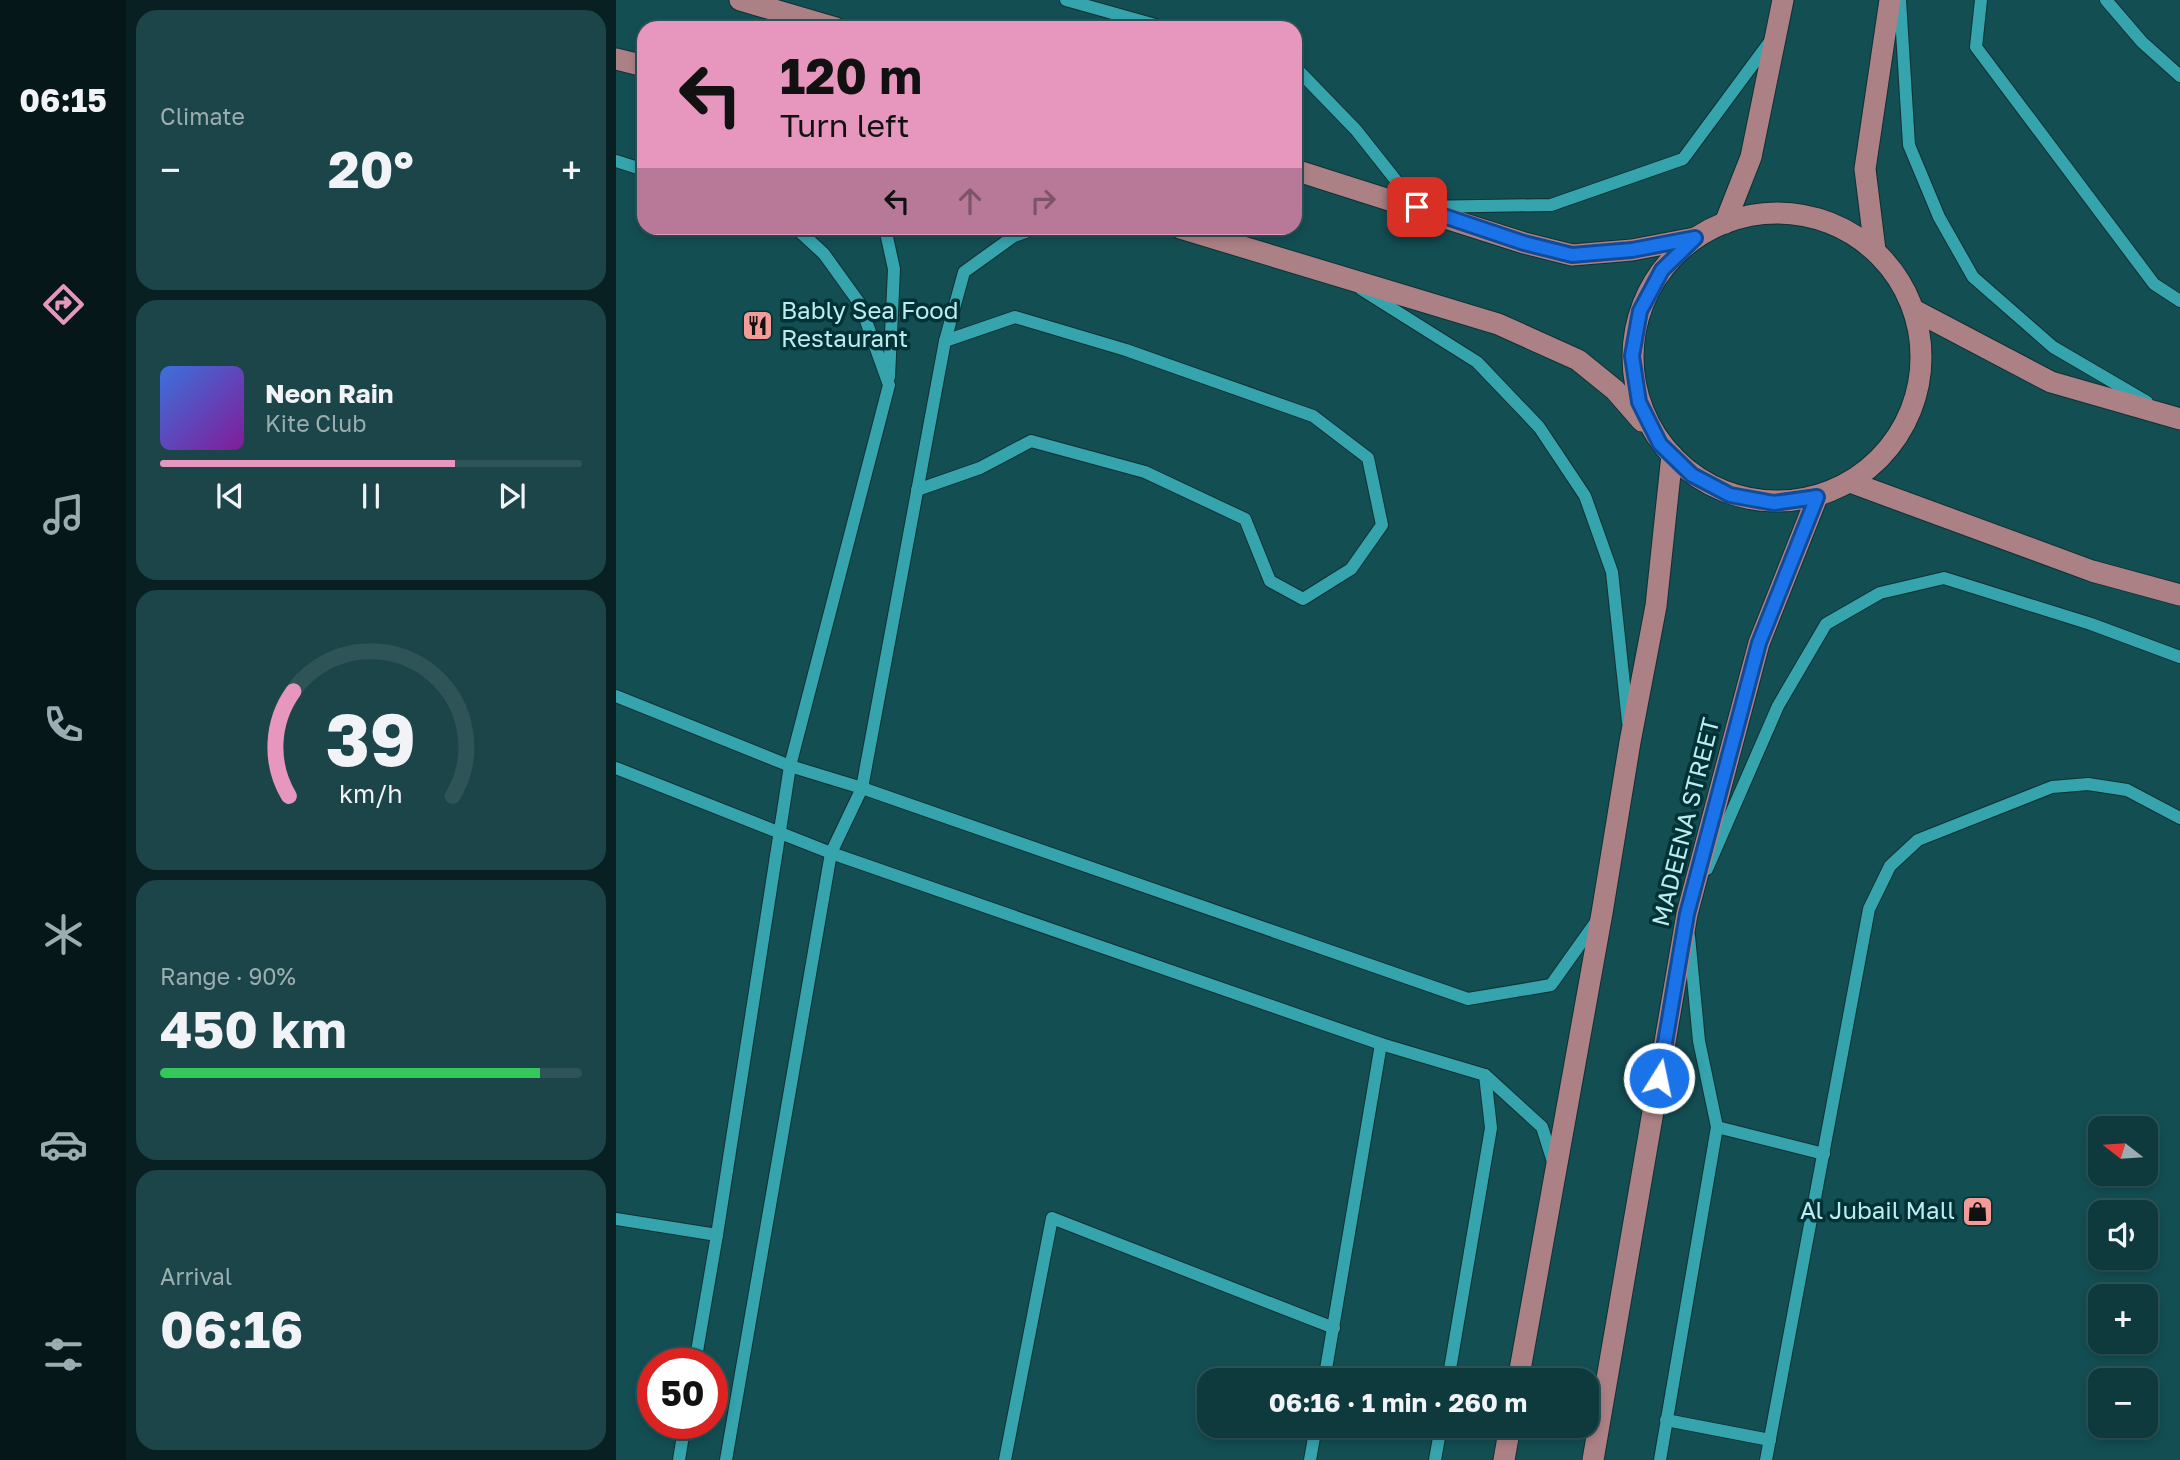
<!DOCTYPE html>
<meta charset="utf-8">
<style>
body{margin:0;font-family:"Golos Text",sans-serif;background:#1c4549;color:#f1f3f6;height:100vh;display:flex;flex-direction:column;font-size:26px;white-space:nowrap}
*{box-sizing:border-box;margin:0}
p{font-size:23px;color:#9badb0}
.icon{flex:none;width:38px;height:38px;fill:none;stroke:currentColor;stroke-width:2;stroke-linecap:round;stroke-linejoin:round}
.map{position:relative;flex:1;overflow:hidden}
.details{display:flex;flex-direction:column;gap:10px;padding:10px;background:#082022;width:490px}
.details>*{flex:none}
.hud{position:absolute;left:21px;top:21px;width:665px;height:214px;border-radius:21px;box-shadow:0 4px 10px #0003,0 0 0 2px #2e5458;background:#e797bd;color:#111;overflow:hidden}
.needle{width:46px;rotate:287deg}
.buttons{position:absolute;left:1472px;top:1116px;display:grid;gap:14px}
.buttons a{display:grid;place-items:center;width:70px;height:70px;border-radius:14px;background:#0e3a3e;box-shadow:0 4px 10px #0003,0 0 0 2px #2e5458;font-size:35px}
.speed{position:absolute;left:21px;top:1348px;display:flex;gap:14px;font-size:35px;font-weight:700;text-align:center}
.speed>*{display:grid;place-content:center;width:91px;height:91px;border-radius:50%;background:#0e3a3e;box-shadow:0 4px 10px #0003,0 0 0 2px #2e5458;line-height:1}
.speed .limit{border:10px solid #d22;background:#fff;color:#111}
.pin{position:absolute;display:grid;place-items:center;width:60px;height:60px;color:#fff;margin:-30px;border-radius:14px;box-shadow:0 4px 10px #0006}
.me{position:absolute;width:77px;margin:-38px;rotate:10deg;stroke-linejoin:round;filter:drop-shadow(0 0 5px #0008)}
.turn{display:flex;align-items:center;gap:24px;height:147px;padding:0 28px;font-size:32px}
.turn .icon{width:91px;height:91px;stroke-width:2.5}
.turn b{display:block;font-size:49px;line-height:60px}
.lanes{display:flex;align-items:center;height:66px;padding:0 28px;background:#0003;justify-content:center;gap:35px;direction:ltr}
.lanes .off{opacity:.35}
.big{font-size:52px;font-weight:700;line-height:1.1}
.details .card{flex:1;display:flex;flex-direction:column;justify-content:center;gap:10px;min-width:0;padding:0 24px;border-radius:21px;background:#1c4549}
.details .dial{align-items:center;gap:0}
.dial svg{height:182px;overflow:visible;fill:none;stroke:#2e5458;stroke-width:7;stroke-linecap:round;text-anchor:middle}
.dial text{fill:#f1f3f6;stroke:none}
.song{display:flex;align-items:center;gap:21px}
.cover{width:84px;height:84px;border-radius:10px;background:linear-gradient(135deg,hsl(220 70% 55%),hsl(290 70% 35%))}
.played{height:7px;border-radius:4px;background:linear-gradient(90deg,#e797bd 70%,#2e5458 70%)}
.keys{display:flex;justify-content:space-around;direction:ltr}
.heat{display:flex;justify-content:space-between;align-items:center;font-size:38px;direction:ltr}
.charge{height:10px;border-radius:5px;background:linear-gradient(90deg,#34c759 90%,#2e5458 0)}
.trip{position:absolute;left:581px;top:1368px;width:402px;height:70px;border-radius:21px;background:#0e3a3e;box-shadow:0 4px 10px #0003,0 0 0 2px #2e5458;font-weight:700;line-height:70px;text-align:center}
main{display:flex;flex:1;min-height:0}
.tab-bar{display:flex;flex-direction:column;width:126px;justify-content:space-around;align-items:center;background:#061719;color:#9badb0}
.tab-bar .icon{width:49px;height:49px}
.tab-bar .selected{color:#e797bd}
.tab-bar b{font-size:32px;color:#f1f3f6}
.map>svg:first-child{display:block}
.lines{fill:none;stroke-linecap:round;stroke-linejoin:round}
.minor-casing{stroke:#0f3134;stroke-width:14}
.major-casing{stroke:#0f3134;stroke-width:23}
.minor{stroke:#35a4ad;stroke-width:12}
.major{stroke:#ac8185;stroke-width:21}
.route-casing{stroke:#114b97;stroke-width:18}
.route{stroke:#1a73e8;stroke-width:12}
.labels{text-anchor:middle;stroke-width:7;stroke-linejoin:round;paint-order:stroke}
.poi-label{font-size:24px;fill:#bdecf0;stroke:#013236;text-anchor:start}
.street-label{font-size:24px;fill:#bdecf0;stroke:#013236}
</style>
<main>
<nav class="tab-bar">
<b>06:15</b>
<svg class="icon selected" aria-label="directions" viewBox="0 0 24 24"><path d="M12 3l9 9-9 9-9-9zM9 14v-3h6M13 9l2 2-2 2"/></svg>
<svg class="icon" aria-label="music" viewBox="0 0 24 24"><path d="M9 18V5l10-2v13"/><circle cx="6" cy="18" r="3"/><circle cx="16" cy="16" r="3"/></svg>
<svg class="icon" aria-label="phone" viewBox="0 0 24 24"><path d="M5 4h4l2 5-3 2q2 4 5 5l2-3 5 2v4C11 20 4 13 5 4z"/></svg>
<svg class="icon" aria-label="climate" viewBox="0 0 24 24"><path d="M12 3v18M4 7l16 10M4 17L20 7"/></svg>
<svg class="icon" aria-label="car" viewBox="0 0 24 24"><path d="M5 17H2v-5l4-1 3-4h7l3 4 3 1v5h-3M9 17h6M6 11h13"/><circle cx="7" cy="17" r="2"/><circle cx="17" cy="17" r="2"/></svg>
<svg class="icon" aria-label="filters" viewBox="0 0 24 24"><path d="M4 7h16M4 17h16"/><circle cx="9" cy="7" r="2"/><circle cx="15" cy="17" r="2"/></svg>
</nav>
<section class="details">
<div class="card"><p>Climate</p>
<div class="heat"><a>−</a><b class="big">20°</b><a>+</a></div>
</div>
<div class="card">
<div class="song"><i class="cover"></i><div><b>Neon Rain</b><p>Kite Club</p></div></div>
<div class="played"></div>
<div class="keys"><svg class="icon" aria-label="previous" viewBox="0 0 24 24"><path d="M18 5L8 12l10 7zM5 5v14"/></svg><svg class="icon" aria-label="pause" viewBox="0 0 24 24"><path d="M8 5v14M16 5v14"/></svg><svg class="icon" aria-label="next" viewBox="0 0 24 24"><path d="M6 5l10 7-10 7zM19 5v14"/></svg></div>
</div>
<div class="card dial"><svg viewBox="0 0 100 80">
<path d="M14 69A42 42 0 1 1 86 69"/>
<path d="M14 69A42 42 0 0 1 16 23" stroke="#e797bd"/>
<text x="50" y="56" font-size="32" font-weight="700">39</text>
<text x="50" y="72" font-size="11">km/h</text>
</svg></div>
<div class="card"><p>Range · 90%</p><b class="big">450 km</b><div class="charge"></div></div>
<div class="card"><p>Arrival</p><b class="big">06:16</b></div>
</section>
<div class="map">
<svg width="1564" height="1460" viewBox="0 0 1564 1460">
<rect width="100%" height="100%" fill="#134e53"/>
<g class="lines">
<defs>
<g id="minor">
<path d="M450,0L550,28"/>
<path d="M1284,0L1293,145L1323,217L1357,277L1437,347L1531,402"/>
<path d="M1365,0L1360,47L1538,284L1564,301"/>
<path d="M1490,0L1526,42L1564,76"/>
<path d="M679,67L740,130L801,207L935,205L1067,159L1155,40"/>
<path d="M0,161L28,170"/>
<path d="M269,228L278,269L273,377"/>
<path d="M745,289L861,362L923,427L969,496L996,572L1012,722"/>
<path d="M301,490L364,468L415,441L529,472L629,519L654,581L687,599L735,569L766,525L752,458L697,416L510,350L399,317L329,341"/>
<path d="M0,696L174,766L246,788L852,999L935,985L982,919"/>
<path d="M0,768L215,853L765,1044L869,1075L926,1127L938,1165"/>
<path d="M1091,869L1162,706L1210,624L1264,593L1328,578L1475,624L1564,657"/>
<path d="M1101,1127L1208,1154"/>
<path d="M0,1219L101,1235"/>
<path d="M79,1363L101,1235L174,766L273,385L244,304L208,254L180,228"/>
<path d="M708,1381L765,1044"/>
<path d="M832,1381L875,1128L869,1075"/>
<path d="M1050,1420L1154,1440"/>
<path d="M63,1460L69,1423"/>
<path d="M110,1460L215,853L246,788L329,341L348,272L398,236L421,228"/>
<path d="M389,1460L436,1218L718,1328"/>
<path d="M694,1460L700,1426"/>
<path d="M819,1460L825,1426"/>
<path d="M1044,1460L1101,1127L1083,1041L1073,936"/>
<path d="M1150,1460L1253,909L1274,866L1302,840L1436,787L1472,784L1511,790L1564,818"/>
</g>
<g id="major">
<path d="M124,0L220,28"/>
<path d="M0,59L28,66"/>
<path d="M679,170L908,243L956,255L1016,250L1079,238"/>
<circle cx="1161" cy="357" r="144"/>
<path d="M1109,223L1135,157L1167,0"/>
<path d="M564,228L882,324L962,360L999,390L1026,421"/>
<path d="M1259,250L1249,169L1274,0"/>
<path d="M1298,310L1435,382L1564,419"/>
<path d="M1234,482L1476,571L1564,595"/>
<path d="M902,1381L986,913L1014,742L1040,606L1056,455"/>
<path d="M888,1460L894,1426"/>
<path d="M977,1460L1071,914L1143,643L1201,497"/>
</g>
</defs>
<use href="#minor" class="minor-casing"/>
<use href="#major" class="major-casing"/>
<use href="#minor" class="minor"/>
<use href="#major" class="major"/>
</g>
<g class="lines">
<defs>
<path id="route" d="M801,207L908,243L956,255L1016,250L1079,238L1046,270L1024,311L1016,356L1023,402L1044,444L1076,475L1114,495L1158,503L1201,497L1143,643L1071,914L1043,1078"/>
</defs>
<use href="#route" class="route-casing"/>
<use href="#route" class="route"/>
</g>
<defs>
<symbol id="restaurant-square" viewBox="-11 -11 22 22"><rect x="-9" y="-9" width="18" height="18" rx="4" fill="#f59b97" stroke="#013236"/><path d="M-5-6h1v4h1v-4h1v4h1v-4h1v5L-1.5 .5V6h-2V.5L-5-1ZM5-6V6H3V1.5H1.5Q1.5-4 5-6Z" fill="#111"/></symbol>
<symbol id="shop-square" viewBox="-11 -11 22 22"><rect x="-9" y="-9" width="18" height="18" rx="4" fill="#f59b97" stroke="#013236"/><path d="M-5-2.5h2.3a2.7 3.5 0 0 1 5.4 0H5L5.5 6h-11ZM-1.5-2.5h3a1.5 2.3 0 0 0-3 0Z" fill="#111"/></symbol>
</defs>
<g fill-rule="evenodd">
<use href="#restaurant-square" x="124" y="308" width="35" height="35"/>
<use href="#shop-square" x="1344" y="1194" width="35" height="35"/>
</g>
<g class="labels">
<g class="poi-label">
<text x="165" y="319">Bably Sea Food<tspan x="165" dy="28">Restaurant</tspan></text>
<text x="1339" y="1219" text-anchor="end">Al Jubail Mall</text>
</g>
<g class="street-label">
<text transform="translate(1070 822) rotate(-76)" y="8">MADEENA STREET</text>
</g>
</g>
</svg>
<div class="buttons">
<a><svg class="needle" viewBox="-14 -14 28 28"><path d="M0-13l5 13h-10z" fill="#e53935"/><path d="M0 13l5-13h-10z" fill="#9badb0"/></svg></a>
<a><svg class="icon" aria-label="sound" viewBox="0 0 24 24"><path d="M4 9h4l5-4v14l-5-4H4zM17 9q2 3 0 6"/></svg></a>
<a>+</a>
<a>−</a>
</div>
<div class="speed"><div class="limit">50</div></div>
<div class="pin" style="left:801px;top:207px;background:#d93025"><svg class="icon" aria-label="arrive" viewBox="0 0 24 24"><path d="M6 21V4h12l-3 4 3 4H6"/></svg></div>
<svg class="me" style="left:1043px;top:1078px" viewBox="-20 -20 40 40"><circle r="17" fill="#1a73e8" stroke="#fff" stroke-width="3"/><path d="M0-11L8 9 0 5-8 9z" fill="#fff"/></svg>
<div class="trip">06:16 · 1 min · 260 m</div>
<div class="hud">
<div class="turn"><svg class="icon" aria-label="left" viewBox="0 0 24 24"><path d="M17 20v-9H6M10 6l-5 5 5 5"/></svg><div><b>120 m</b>Turn left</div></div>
<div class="lanes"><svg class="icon" aria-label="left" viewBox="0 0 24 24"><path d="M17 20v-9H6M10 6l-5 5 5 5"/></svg><svg class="icon off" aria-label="ahead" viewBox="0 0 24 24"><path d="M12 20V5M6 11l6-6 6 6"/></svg><svg class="icon off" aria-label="right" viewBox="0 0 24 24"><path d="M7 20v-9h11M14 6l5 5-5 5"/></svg></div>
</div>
</div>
</main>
